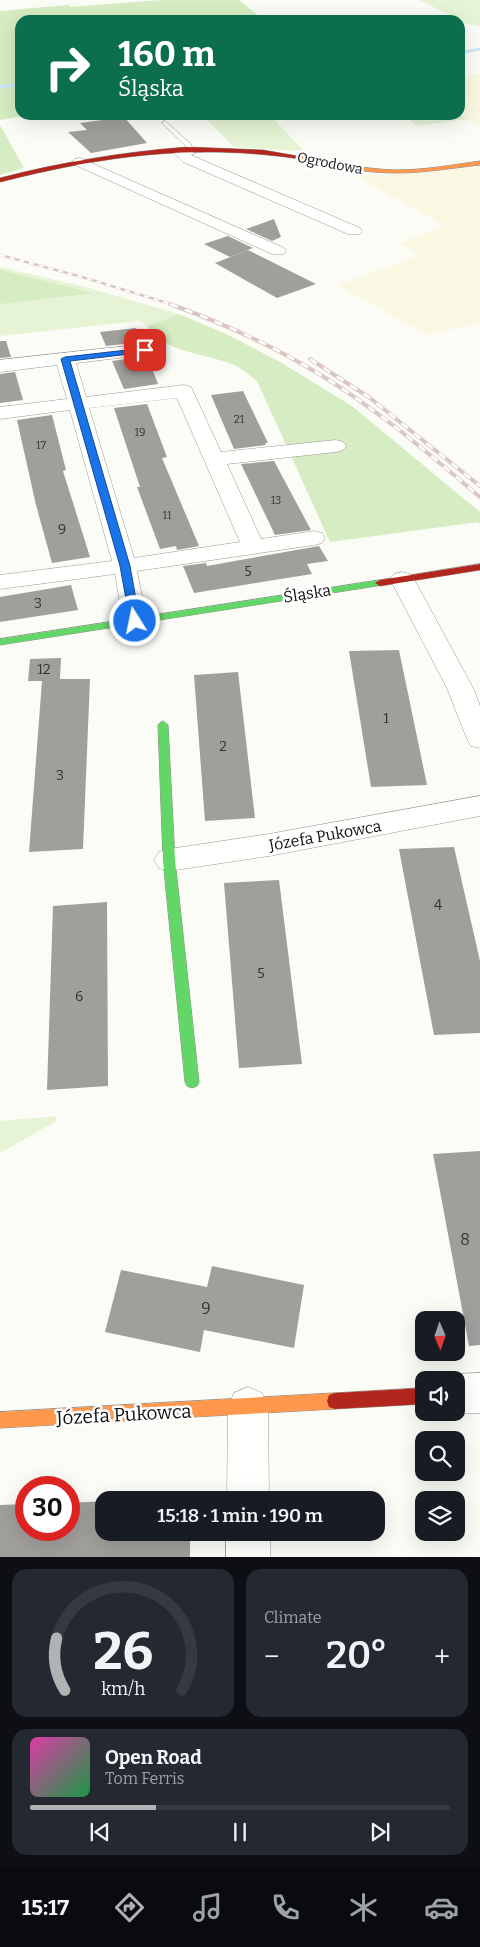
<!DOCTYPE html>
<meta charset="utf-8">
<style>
body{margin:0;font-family:Bitter,serif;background:#242831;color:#f1f3f6;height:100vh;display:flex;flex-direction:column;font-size:19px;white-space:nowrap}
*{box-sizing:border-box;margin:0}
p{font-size:16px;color:#9ea1a6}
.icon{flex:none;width:28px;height:28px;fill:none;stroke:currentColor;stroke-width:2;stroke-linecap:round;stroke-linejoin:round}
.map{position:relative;height:1557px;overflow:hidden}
.sheet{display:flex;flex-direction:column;gap:12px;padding:12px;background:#0d0f14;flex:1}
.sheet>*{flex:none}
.hud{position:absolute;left:15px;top:15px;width:450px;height:105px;border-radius:15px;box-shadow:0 5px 20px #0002;background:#0b6e4f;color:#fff;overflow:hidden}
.needle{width:32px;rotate:178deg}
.fabs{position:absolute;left:415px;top:1311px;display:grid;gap:10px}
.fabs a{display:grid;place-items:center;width:50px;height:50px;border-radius:10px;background:#171b24;box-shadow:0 5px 20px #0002;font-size:25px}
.speed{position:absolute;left:15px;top:1476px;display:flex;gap:10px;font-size:25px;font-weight:700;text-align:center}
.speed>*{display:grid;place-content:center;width:65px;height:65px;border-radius:50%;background:#171b24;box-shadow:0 5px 20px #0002;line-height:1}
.speed .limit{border:8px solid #d22;background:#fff;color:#111}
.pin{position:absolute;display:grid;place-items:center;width:42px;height:42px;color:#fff;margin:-21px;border-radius:10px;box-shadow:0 2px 8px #0006}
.me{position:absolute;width:55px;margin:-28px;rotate:350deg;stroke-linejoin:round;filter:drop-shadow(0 0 4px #0008)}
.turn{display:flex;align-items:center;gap:18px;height:105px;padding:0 20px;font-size:22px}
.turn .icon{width:65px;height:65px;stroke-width:2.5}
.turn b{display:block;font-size:35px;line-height:42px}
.big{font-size:38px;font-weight:600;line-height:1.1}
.sheet .tile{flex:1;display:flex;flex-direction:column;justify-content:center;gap:8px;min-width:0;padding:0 18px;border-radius:15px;background:#242831}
.sheet .dial{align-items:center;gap:0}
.dial svg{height:130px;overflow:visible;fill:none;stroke:#363941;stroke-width:7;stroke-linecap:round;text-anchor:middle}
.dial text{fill:#f1f3f6;stroke:none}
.song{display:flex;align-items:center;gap:15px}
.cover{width:60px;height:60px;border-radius:8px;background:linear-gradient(135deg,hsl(320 70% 55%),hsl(140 70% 35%))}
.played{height:5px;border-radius:2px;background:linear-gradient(90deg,#b1b2b3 30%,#363941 30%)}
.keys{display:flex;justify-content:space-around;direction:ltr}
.heat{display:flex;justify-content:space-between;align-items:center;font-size:28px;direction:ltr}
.sheet .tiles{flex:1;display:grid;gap:12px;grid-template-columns:1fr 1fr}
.tile:last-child{grid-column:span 2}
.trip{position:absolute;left:95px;top:1491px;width:290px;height:50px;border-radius:15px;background:#171b24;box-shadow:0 5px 20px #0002;font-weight:600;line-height:50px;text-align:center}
.dock{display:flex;height:80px;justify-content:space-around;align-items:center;background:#090b0e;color:#9ea1a6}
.dock .icon{width:35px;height:35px}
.dock .on{color:#b1b2b3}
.dock b{font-size:22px;color:#f1f3f6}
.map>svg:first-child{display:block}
.farmland{fill:#faf8e2}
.green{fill:#e6f4d5}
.forest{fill:#d6ecc3}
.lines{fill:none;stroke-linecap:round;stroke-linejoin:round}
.stream{stroke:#cae8f9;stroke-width:3}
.building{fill:#a09f9c}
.lane-casing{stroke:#979795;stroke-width:1}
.street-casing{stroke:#979795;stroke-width:1}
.fast-casing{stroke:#8d8d8b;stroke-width:1}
.slow-casing{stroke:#8d8d8b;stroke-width:1}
.jam-casing{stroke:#8d8d8b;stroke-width:1}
.lane{fill:#fffffe;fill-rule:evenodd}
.street{fill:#fffffe;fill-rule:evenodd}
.fast{fill:#63d668;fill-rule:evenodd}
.slow{fill:#ff974d;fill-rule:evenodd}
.jam{fill:#b3261e;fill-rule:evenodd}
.rail-far1-casing{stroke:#dac6c5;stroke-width:2.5}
.rail-casing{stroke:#dac6c5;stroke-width:4}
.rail-far1{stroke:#fff;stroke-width:2;stroke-dasharray:5;stroke-linecap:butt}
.rail{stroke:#fff;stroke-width:2.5;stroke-dasharray:8;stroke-linecap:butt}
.route{fill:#1a73e8;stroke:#114b97}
.labels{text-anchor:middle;stroke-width:5;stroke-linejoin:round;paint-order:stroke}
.far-number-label{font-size:11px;fill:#353434}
.far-street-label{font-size:14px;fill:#111;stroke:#fff}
.number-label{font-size:14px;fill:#353434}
.street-label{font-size:16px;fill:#111;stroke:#fff}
.near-number-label{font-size:16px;fill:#353434}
.near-street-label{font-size:19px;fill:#111;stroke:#fff}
</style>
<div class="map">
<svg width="480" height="1557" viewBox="0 0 480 1557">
<rect width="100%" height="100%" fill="#fcfcf7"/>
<g class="farmland">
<path d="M460,74H480V127L460,113Z"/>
<path d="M480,166V324L425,334L338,285L420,255L399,243L444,226L354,175H398Z"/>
</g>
<g class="green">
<path d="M419,0H480V26L467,24Z"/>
<path d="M460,114L468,119L417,126L404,115Z"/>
<path d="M202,115H270L304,151L234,147Z"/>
<path d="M0,267L85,287L179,314L148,326L140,321L0,336Z"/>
<path d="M57,1116L56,1121L0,1153V1121Z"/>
</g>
<g class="forest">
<path d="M161,0H239L264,20H20V115H28L0,120V11L69,5L70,7Z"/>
<path d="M0,125L24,168L0,175Z"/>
<path d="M0,270L93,293L0,304Z"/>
<path d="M179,314L226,334L280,362L352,406L480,512V524L478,522L330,542L257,381C251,377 245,371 238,367C212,353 161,354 148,326Z"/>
</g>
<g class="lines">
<g class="stream">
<path d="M460,53L480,49"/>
<path d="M0,87L20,84"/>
</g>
</g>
<g class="building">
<path d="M124,117L147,143L91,153L68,132L87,130L80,123Z"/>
<path d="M274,219L281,237L272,241L246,229Z"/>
<path d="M228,236L253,248L230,257L204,244Z"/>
<path d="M248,250L316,284L277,298L215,263Z"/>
<path d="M136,328L142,342L106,346L100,332Z"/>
<path d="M0,341H6L11,357L0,358Z"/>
<path d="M147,356L158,384L124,389L112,361Z"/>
<path d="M15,372L23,400L0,403V374Z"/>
<path d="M243,391L268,443H265L266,445L234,449L211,395Z"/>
<path d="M147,404L167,457L162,458L199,546L177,550L176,546L160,549L137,487H140L114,408Z"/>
<path d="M52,415L66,470L63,471L90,557L52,563L36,505L17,420Z"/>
<path d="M274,461L311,530L275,535L241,464Z"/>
<path d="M319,546L328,561L307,564L312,574L194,593L183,566L206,563L207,566Z"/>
<path d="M71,585L78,610L0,622V597Z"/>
<path d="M399,650L427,785L371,787L349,651Z"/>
<path d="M61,658L60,679H90L83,849L29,852L42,681H28L30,659Z"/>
<path d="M238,672L255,818L205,821L194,675Z"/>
<path d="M454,847L480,961V1033L434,1035L399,849Z"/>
<path d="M279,880L302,1064L239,1068L224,883Z"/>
<path d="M107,902L108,1086L47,1090L53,906Z"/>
<path d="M480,1151V1345L469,1346L433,1154Z"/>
<path d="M212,1266L304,1285L294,1348L204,1330L200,1352L105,1332L121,1270L207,1287Z"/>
<path d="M104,1501V1532H190V1557H0V1505L26,1504V1530H69V1503Z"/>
</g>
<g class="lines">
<defs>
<path id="lane" d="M165,121L191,144L194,154H188L186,146L163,124L162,123Z"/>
<g id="street">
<path d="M180,148L185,149L193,156L360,228L362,231L360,234H348L183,162L173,152L175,149Z"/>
<path d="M80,158L284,248L286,251L284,254H272L75,165L73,162L75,159Z"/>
<path d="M145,344L152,346L154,350L152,354L76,363L86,397L184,385L191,387L221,452L336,440L343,442L346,446L343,450L336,452L227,464L261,539L314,531L322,533L325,538L322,543L314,545L137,571L147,621L144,626L135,629L126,626L123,621L115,574L0,589V575L112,561L70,410L0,419V407L67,399L57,365L0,372V360ZM177,398L240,542L134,558L89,408Z"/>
<path d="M402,572L410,574L414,579L473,688L480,706V748L471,746L467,739L447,688L390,579L394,574Z"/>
<path d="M480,796V816L269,856L169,871L159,868L154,860L159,852L169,849L269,834Z"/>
<path d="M480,1373V1413L456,1414L452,1412H456V1380H442L456,1374Z"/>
<path d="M248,1387L262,1393L268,1407L269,1500H227L228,1407L234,1393Z"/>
<rect x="226" y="1532" width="44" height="25"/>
</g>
<g id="fast">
<path d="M380,580L385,583L383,585L0,645V639Z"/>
<path d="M163,721L168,725L175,860L199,1082L197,1086L192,1088L187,1086L185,1082L163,860L158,725Z"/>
</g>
<g id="slow">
<path d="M300,155C331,162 363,169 395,170C424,170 452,165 480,161V165C452,168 424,173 396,173C363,173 330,166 298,158V156Z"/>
<path d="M335,1393L341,1395L343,1401L341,1407L335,1409L0,1428V1412Z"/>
</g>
<g id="jam">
<path d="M187,147L263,150L303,157L300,159C194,143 103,156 0,182V178C62,162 123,152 187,147Z"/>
<path d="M480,564V570L380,586L375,583L380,580Z"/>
<path d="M424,1388V1404L335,1409L329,1407L327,1401L329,1395L335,1393Z"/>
</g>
</defs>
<use href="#lane" class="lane-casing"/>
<use href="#street" class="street-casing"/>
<use href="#fast" class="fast-casing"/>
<use href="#slow" class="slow-casing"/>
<use href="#jam" class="jam-casing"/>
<use href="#lane" class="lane"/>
<use href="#street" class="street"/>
<use href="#fast" class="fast"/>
<use href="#slow" class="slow"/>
<use href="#jam" class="jam"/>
<defs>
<path id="rail-far1" d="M0,255L82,277L174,305"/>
<g id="rail">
<path d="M170,304C222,323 272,345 319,374C377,409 428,453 480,497"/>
<path d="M310,359L370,398L480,486"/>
</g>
</defs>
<use href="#rail-far1" class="rail-far1-casing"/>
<use href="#rail" class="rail-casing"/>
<use href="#rail-far1" class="rail-far1"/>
<use href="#rail" class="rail"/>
</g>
<path class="route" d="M145,348L148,350L147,352L70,361L130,566L140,621L135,624L130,621L120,566L61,359L65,357Z"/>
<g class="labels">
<g class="far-number-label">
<text x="239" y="423">21</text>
<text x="140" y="436">19</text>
<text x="41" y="449">17</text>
<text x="276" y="504">13</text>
<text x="167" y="519">11</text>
</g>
<g class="far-street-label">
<text transform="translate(330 163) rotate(11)" y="5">Ogrodowa</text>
</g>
<g class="number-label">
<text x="62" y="534">9</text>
<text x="248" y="576">5</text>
<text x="38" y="608">3</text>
<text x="44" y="674">12</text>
<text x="386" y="723">1</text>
<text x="223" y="751">2</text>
<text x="60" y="780">3</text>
<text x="438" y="910">4</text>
<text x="261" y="978">5</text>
<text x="79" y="1001">6</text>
</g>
<g class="street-label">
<text transform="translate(307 593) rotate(-9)" y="6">Śląska</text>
<text transform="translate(325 835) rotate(-10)" y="6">Józefa Pukowca</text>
</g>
<g class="near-number-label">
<text x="465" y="1245">8</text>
<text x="206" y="1314">9</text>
</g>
<g class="near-street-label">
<text transform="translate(124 1414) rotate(-3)" y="7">Józefa Pukowca</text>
</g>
</g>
</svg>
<div class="fabs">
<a><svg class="needle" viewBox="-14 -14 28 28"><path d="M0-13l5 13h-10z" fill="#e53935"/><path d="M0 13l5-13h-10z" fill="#9ea1a6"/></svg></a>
<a><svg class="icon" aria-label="sound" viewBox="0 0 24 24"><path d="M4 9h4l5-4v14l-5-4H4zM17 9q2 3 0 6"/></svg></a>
<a><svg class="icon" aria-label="search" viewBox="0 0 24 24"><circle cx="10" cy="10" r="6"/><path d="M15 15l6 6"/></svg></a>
<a><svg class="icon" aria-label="layers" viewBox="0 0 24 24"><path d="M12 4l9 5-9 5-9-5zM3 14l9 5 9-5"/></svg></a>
</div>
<div class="speed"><div class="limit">30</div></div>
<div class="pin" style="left:145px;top:350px;background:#d93025"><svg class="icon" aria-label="arrive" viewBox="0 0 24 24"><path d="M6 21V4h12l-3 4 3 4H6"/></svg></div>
<svg class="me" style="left:135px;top:621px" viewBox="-20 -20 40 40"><circle r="17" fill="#1a73e8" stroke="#fff" stroke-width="3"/><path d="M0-11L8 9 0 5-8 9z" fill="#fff"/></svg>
<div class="trip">15:18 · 1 min · 190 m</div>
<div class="hud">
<div class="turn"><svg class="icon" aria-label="right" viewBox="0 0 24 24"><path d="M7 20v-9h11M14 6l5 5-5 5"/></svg><div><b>160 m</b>Śląska</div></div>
</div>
</div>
<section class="sheet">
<div class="tiles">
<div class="tile dial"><svg viewBox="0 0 100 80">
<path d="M14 69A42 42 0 1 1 86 69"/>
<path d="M14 69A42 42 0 0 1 9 37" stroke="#b1b2b3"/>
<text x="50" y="56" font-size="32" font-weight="700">26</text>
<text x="50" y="72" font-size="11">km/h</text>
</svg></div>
<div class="tile"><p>Climate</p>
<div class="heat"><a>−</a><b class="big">20°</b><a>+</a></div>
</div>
<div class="tile">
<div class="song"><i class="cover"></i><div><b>Open Road</b><p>Tom Ferris</p></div></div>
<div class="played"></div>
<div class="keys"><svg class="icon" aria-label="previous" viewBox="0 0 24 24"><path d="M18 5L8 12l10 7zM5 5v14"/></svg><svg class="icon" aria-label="pause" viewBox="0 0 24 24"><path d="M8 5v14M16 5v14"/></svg><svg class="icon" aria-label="next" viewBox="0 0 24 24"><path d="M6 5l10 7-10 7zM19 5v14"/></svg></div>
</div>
</div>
</section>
<nav class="dock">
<b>15:17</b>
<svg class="icon on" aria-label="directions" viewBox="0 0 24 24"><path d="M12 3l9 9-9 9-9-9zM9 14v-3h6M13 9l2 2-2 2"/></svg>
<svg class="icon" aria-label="music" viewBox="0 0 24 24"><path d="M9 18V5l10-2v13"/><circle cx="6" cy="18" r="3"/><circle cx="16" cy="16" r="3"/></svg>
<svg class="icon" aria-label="phone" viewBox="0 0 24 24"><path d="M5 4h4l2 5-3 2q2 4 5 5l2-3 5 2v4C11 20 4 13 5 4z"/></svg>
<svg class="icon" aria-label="climate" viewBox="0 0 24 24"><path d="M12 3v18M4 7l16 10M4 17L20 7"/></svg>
<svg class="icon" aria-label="car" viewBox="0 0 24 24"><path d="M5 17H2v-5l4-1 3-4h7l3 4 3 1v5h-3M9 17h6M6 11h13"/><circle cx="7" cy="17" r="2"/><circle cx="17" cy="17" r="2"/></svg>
</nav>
